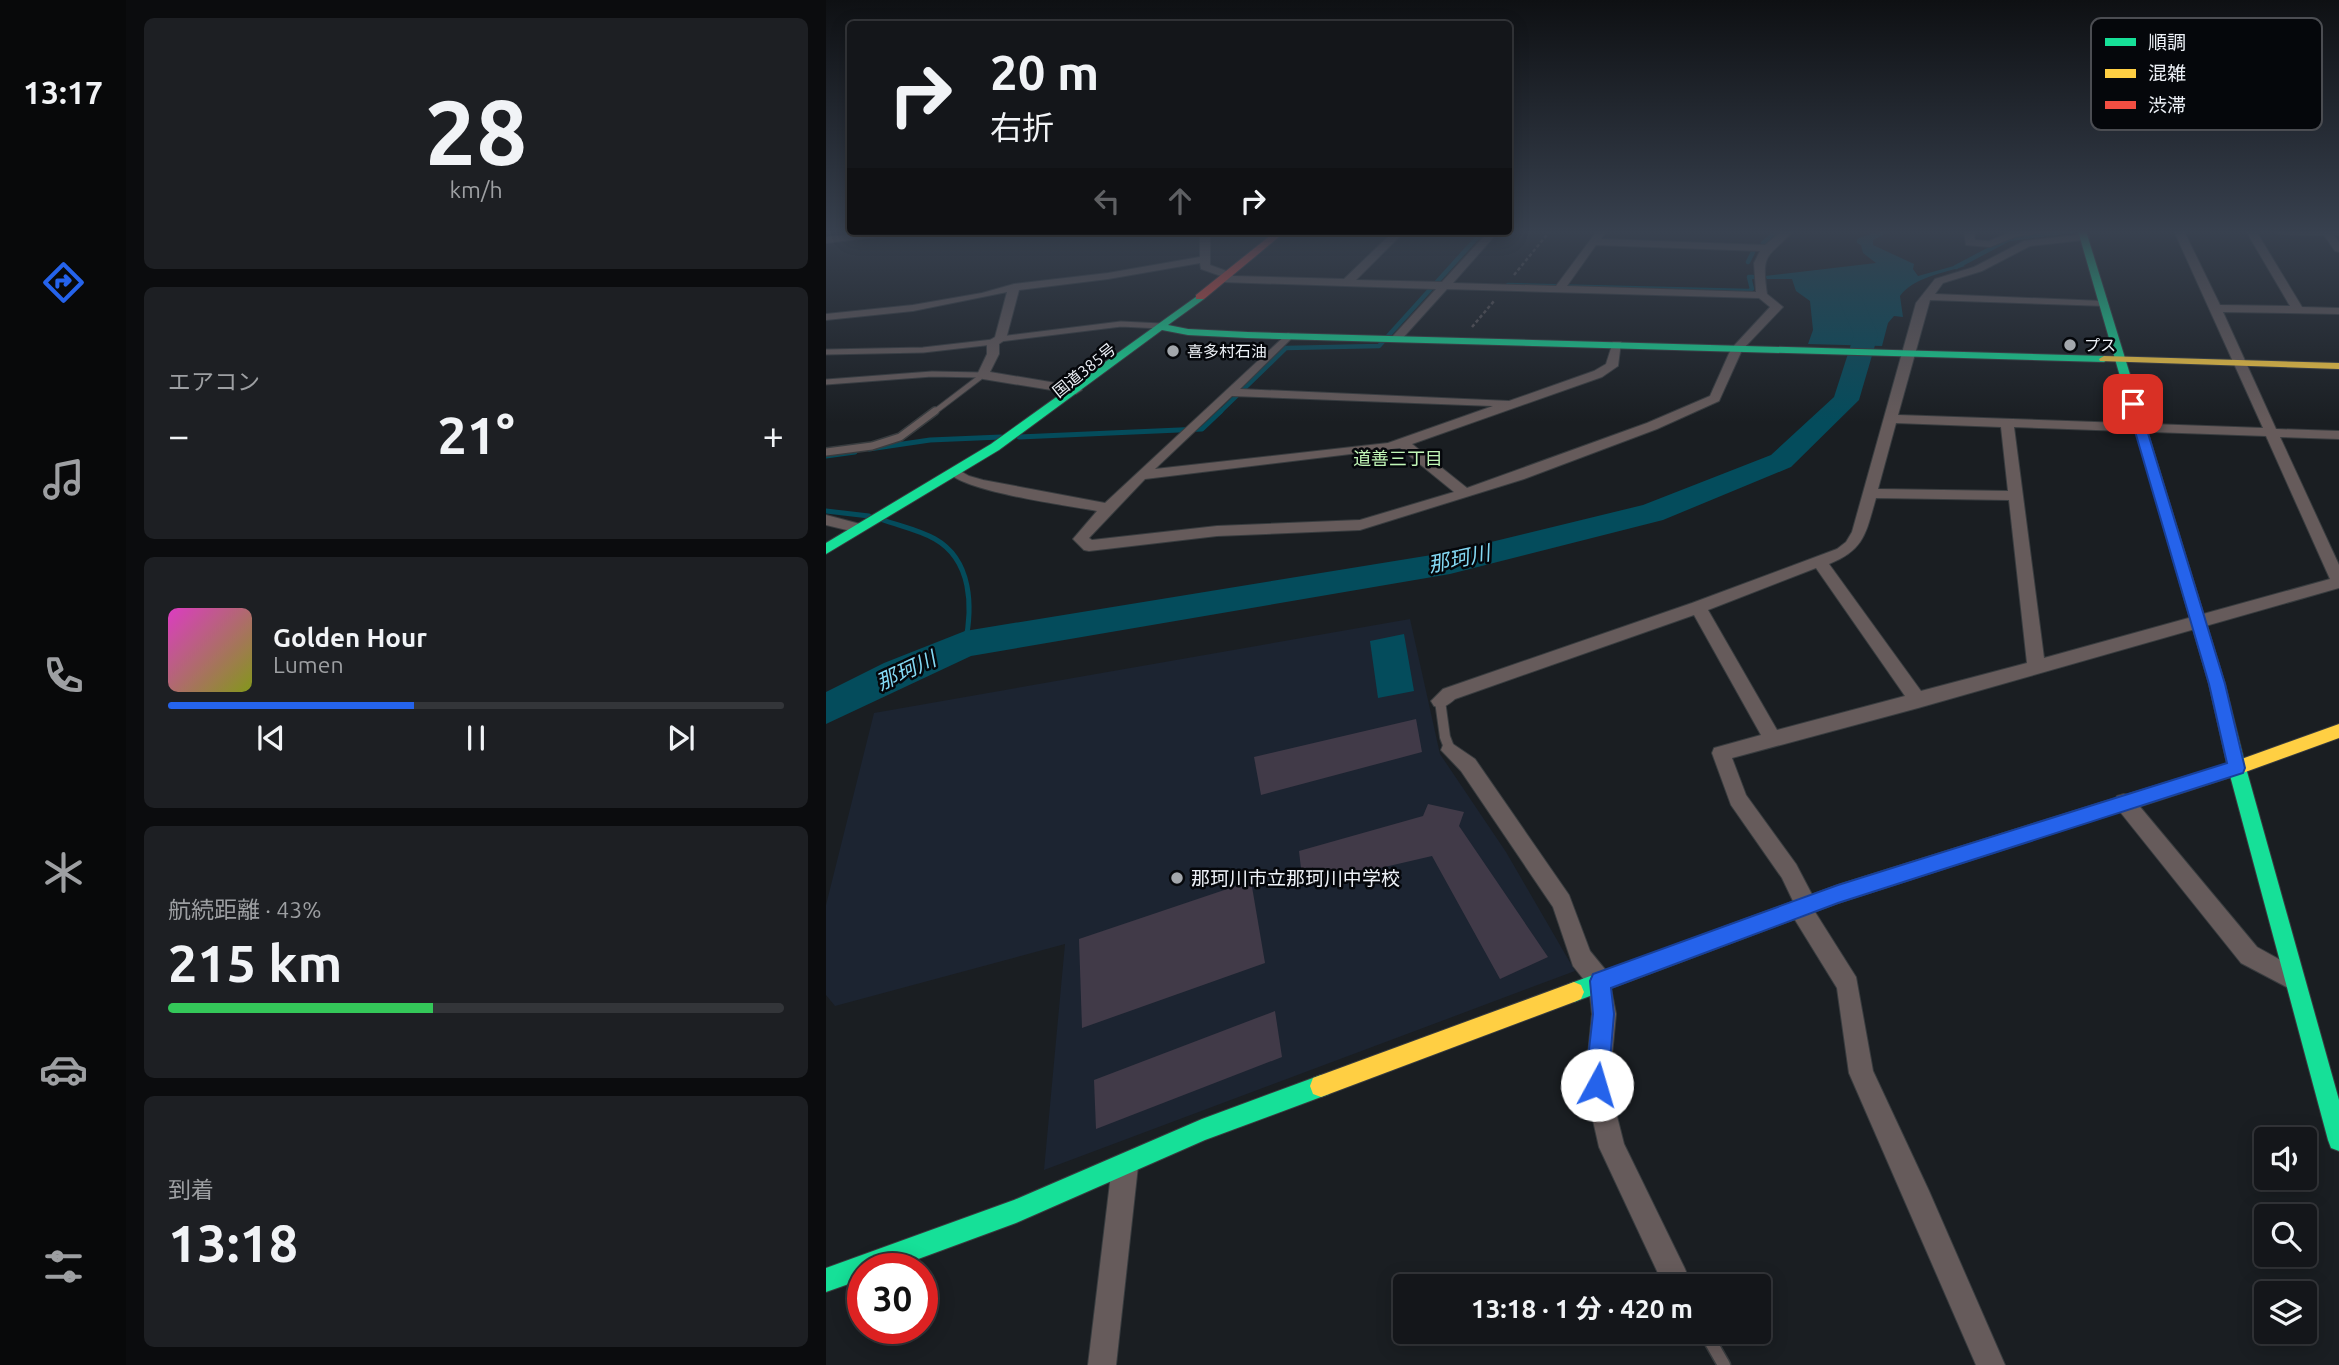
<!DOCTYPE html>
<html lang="ja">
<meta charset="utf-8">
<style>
body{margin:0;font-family:Ubuntu,"Noto Sans JP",sans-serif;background:#1d1f23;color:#f1f3f6;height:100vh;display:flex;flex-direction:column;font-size:26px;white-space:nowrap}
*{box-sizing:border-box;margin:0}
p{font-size:23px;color:#9d9fa2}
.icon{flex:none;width:38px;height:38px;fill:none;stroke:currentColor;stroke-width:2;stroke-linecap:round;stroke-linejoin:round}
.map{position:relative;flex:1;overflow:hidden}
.drawer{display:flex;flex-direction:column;gap:18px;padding:18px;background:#0b0c0e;width:700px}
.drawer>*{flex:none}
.top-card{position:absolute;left:21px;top:21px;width:665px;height:214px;border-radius:7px;box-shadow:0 4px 18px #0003,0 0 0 2px #333539;background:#14161a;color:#f1f3f6;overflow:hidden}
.tools{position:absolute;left:1428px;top:1127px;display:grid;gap:14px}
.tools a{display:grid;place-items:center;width:63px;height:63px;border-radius:7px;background:#14161a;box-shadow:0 4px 18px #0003,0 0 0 2px #333539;font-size:35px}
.speed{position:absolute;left:21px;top:1253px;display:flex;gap:14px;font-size:35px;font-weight:700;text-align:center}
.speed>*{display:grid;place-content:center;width:91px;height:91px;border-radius:50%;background:#14161a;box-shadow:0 4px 18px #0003,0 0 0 2px #333539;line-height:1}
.speed .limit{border:10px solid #d22;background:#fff;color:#111}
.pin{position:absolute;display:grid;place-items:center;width:60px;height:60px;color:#fff;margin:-30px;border-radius:14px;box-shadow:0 4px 10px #0006}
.me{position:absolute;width:77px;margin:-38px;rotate:6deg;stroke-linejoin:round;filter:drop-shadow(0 0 5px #0008)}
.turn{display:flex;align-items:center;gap:24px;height:147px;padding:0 28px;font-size:32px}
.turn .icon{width:91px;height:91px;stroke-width:2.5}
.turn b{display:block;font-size:49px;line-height:60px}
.lanes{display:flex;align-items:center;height:66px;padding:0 28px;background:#0003;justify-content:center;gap:35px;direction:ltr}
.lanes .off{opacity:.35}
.big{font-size:52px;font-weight:700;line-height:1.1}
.drawer .tile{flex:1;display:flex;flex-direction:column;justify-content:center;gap:10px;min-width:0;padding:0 24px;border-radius:10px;background:#1d1f23}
.drawer .dial{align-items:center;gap:0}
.dial b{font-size:91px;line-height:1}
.song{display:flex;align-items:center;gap:21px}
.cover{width:84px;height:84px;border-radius:10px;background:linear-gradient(135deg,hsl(310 70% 55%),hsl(70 70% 35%))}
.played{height:7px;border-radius:4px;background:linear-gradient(90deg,#2563eb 40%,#333539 40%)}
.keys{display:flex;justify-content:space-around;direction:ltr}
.heat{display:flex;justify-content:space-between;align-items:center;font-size:38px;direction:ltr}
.charge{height:10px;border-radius:5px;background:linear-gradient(90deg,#34c759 43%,#333539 0)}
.trip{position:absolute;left:567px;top:1274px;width:378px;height:70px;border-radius:7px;background:#14161a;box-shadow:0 4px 18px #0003,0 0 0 2px #333539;font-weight:700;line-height:70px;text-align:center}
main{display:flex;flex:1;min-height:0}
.menu{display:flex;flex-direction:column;width:126px;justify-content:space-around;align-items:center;background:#08090a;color:#9d9fa2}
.menu .icon{width:49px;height:49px}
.menu .on{color:#2563eb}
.menu b{font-size:32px;color:#f1f3f6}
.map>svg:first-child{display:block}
.built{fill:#1c2431}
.water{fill:#044c5c}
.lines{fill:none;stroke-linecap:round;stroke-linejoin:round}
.stream-far1{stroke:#044c5c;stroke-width:4.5}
.stream{stroke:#044c5c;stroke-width:5}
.river{fill:#044c5c;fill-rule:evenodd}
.building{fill:#413a48}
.lane-far3-casing{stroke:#383c3f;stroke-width:7}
.lane-far2-casing{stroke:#383c3f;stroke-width:10}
.lane-far1-casing{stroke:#383c3f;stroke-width:12}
.lane-casing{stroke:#383c3f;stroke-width:15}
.street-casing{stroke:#383c3f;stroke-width:2}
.fast-casing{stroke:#383c3f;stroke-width:2}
.slow-casing{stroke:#383c3f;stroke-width:2}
.jam-casing{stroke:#383c3f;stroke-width:2}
.path{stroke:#5e5859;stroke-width:2.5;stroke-dasharray:3.5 2.5;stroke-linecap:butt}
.lane-far3{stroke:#665b5b;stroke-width:5}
.lane-far2{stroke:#665b5b;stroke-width:7}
.lane-far1{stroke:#665b5b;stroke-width:10}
.lane{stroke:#665b5b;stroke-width:12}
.street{fill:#665b5b;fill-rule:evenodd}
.fast{fill:#16e098;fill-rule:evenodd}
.slow{fill:#ffcf43;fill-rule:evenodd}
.jam{fill:#f24e42;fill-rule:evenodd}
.route{fill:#2563eb;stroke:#184099;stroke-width:2}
.poi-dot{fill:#a3a7ac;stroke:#05070b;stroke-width:2.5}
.labels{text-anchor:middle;stroke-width:5;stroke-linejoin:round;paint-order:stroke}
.far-poi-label{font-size:16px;fill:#edf1f7;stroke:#05070b;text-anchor:start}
.far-street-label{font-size:16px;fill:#edf1f7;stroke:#05070b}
.far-neighbourhood-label{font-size:18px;fill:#c0f5b6;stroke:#05070b}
.poi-label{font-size:19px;fill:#edf1f7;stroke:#05070b;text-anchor:start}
.water-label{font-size:21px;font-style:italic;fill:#84d9f4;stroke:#05070b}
.key{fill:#05070b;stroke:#4b4d52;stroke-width:2}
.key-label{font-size:19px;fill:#edf1f7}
</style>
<main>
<nav class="menu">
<b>13:17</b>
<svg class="icon on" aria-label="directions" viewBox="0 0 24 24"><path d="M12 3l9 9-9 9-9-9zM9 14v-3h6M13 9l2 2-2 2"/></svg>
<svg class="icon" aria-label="music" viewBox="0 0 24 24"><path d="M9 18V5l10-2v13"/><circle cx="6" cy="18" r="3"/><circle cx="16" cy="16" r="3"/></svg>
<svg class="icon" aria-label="phone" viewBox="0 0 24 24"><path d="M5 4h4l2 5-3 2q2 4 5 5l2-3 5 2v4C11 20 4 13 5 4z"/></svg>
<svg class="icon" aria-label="climate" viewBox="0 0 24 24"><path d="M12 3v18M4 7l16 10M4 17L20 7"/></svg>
<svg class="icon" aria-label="car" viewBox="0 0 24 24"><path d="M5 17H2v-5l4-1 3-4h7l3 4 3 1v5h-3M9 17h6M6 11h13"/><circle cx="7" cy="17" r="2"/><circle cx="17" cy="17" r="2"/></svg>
<svg class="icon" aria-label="filters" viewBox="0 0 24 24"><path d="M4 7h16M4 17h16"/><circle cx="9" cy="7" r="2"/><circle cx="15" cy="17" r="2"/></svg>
</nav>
<section class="drawer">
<div class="tile dial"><b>28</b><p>km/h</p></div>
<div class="tile"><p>エアコン</p>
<div class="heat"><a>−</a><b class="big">21°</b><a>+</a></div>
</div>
<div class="tile">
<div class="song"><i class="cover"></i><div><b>Golden Hour</b><p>Lumen</p></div></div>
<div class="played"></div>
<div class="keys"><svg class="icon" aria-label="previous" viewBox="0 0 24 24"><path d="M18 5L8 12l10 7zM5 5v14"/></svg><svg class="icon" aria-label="pause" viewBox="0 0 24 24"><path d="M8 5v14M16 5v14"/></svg><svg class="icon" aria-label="next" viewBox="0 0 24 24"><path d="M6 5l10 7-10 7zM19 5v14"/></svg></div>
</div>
<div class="tile"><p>航続距離 · 43%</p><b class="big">215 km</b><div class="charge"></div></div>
<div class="tile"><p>到着</p><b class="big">13:18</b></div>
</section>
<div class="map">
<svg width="1513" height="1365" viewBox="0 0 1513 1365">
<rect width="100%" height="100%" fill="#1a1e22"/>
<path class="built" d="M584,619L614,754L680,852L749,971L218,1170L239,944L9,1006L0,995V905L48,713Z"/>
<g class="water">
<path d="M1052,231H1064L1047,240V245L1088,264L1087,269L1092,276L1135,264L1139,266C1118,273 1088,277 1074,296L1077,317L1068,316L1062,323L1056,346L982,344L987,330L984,301L970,291L966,279H941L939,276L1050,263L1037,253L1035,245L1031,243V239Z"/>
<path d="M578,634L588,691L552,698L544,641Z"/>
</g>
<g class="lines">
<g class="stream-far1">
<path d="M937,243L952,231"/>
<path d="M922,262L927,252"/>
<path d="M1130,267L1183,239L1246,231"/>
<path d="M682,285L923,291L926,289L923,277H927"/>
<path d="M393,413L460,348L553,346L657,231"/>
</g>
<g class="stream">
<path d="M193,437L376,429L395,411"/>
<path d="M43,449L104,440L175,437"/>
<path d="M0,456L29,452"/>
<path d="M0,511L43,516"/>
<path d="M57,520C74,526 93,530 109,539C146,560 147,607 139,644"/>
</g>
<path class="river" d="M1024,292L1032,294L1036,299L1052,335L1033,400L965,467L837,520L624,574L145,656L0,724V692L58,663L139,631L624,552L817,505L945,455L1008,397L1028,335L1012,299L1016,294Z"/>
</g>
<g class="building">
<path d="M590,719L596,752L435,795L428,757Z"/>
<path d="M602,804L638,812L633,826L722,957L674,979L606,856L477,886L473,851L597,816Z"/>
<path d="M425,881L439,963L256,1028L253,939Z"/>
<path d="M449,1011L456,1057L270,1129L268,1080Z"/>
</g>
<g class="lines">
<defs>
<g id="lane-far3">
<path d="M174,339L295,324L335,326"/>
<path d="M0,352L97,350L167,342"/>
<path d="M0,382L106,374L155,375"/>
<path d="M107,413L157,375"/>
</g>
<path id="lane-far2" d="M0,452L46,446L74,437L109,411"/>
<path id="lane-far1" d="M614,701L619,737L624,750"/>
<path id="lane" d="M879,1332L898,1365"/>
<g id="street">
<path d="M51,231H82L77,234L0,243V237Z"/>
<path d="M374,231H384V265L406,273L407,276L518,279L568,231H579L530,280L616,282L663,231H673L627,283L730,286L771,231L779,233L775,239L939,245L956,231H967C941,259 935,252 941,294L957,307L916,350L893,401L831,429L698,479L534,530L391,536L263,551L258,550L247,539L271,511C240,505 139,492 122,472L129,468L143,476L157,480L279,503L462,333L468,336L466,338L414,389L683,401L768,371L780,364L787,342H795L792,366L776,377L586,444L641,488L821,423L884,396L905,349L944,307L933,298L621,289L574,341H566V337L610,289L396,282L391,279L395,276L375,269L374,263L282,279L193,290L180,339L173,344V354L164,372L254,387L256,390L250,394L157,379L151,375L161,354V342L169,337L181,292L87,311L0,320V314L87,305L156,293L188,284L282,273L374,257ZM770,245L934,251L928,263L930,292L741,286ZM406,396L667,406L562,443L329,469ZM574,448L628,492L534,520L391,526L266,540L263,538L319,479Z"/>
<path d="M1138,231H1148L1149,240L1163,241L1187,231H1223L1189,237L1164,247L1140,245Z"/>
<path d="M1348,231H1358L1394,305L1464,306L1420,231H1430L1476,307L1513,308V314L1397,312L1450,429L1513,431V439L1454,437L1513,565V588L1092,708L906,758L920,795L970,864L992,906L989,912L1030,977L1047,1071L1103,1191L1179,1365H1150L1023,1073L1011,988L966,915L963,908L967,901L956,878L905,805L886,753L888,748L935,735L868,615L629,699C622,705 617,709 608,706L605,701L617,689L866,603L1011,549L1020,542L1026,532L1090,303L1109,279L1148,267L1198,241L1258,234L1263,237L1258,240L1204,246L1156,271L1117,283L1109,294L1276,301L1282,304L1280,306L1104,300L1072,415L1437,428ZM1070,423L1175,427L1182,491L1052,489ZM1188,427L1440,436L1504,579L1218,658ZM1050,498L1183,500L1201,663L1095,691L1003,564C1039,550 1040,532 1050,498ZM990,568L1079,696L951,730L882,610Z"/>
<path d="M1447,231H1513V235H1508L1513,242V252L1509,251L1498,235L1452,234Z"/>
<path d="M0,515L38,525L40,528L33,533L0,525Z"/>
<path d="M624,742L649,759L743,895L764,951L782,973L790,1014L783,1085L798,1144L859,1269L863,1279L860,1286H838L773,1147L759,1085L766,1014L763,986L747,966L727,907L635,771L615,750L617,745Z"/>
<path d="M1298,794L1305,796L1431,947L1476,972L1479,980L1476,988L1468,991L1415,963L1291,808L1288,802L1291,796Z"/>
<path d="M299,1153L308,1157L312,1166L290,1365H262L286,1166L290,1157Z"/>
</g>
<g id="fast">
<path d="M1252,231H1260L1399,684L1420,768L1513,1100V1151L1505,1148L1502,1140L1402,768L1383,684Z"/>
<path d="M374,294L378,295V299L342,325L362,329L421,332L1278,356L1283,359L1278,362L421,338L362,335L336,330L173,450L0,554V543L165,444Z"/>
<path d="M1306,793L1312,796L1315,801L1312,806L1012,903L748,1002L741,999L738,992L741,985L748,982L1012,885Z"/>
<path d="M495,1075L503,1078L506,1086L503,1094L379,1140L190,1223L65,1269H37V1279L0,1292V1268L188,1200L376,1119Z"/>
</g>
<g id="slow">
<path d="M1278,356L1513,363V369L1274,361L1273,359Z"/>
<path d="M1513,724V738L1411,775L1306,809L1300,806L1297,801L1300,796L1306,793L1410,761Z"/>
<path d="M748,982L755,985L758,992L755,999L748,1002L495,1097L487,1094L484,1086L487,1078L495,1075Z"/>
</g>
<path id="jam" d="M450,231H460L378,299H370V295Z"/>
</defs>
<use href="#lane-far3" class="lane-far3-casing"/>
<use href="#lane-far2" class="lane-far2-casing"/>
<use href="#lane-far1" class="lane-far1-casing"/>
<use href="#lane" class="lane-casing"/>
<use href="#street" class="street-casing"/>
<use href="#fast" class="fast-casing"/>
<use href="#slow" class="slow-casing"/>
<use href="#jam" class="jam-casing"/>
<g class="path">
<path d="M688,275L724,231"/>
<path d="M646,327L668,301"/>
</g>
<use href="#lane-far3" class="lane-far3"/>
<use href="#lane-far2" class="lane-far2"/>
<use href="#lane-far1" class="lane-far1"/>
<use href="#lane" class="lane"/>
<use href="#street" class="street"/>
<use href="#fast" class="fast"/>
<use href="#slow" class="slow"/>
<use href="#jam" class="jam"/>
</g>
<linearGradient id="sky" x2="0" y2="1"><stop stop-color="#0e1013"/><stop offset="0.55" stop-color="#38414f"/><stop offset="1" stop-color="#38414f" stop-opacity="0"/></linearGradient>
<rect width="1513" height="422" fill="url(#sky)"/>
<path class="route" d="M1307,401L1313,404L1399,684L1419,768L1417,773L1012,903L785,988L788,1014L782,1085L778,1093L771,1096L763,1093L759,1085L767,1014L764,981L767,974L1012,885L1401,763L1383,684L1301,404Z"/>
<g class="poi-dot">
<circle cx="1244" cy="345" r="7"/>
<circle cx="347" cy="351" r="7"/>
<circle cx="351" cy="878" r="7"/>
</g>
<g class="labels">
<g class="far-poi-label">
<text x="1258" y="351">プス</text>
<text x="361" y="357">喜多村石油</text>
</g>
<g class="far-street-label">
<text transform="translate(258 370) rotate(-39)" y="6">国道385号</text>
</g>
<g class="far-neighbourhood-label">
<text x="572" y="465">道善三丁目</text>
</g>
<g class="poi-label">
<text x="365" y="885">那珂川市立那珂川中学校</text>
</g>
<g class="water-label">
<text transform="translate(633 559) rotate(-12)" y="7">那珂川</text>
<text transform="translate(80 671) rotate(-25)" y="7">那珂川</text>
</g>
</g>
<rect x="1265" y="18" width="231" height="112" rx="10" class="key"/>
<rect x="1279" y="38" width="31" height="8" fill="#16e098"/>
<rect x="1279" y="69" width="31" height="9" fill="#ffcf43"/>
<rect x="1279" y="101" width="31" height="8" fill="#f24e42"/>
<g class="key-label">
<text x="1322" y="49">順調</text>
<text x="1322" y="80">混雑</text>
<text x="1322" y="112">渋滞</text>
</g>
</svg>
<div class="tools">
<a><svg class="icon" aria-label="sound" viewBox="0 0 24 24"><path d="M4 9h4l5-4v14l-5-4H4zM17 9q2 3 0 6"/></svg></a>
<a><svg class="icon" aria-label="search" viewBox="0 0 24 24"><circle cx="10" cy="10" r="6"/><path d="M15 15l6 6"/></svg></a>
<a><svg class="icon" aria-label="layers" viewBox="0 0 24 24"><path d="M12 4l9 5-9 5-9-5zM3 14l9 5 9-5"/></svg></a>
</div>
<div class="speed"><div class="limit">30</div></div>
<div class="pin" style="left:1307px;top:404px;background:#d93025"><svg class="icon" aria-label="arrive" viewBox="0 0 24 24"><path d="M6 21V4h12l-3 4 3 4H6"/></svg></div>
<svg class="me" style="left:771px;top:1085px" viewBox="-20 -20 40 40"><circle r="19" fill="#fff"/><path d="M0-13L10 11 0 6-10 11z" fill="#2563eb"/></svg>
<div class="trip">13:18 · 1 分 · 420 m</div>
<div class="top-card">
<div class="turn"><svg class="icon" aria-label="right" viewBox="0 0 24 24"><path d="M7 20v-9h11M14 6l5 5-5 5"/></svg><div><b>20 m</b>右折</div></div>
<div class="lanes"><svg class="icon off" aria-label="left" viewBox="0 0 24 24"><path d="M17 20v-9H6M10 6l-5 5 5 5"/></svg><svg class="icon off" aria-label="ahead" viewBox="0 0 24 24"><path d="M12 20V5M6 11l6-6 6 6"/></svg><svg class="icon" aria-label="right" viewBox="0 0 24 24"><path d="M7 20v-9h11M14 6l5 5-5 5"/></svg></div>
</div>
</div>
</main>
